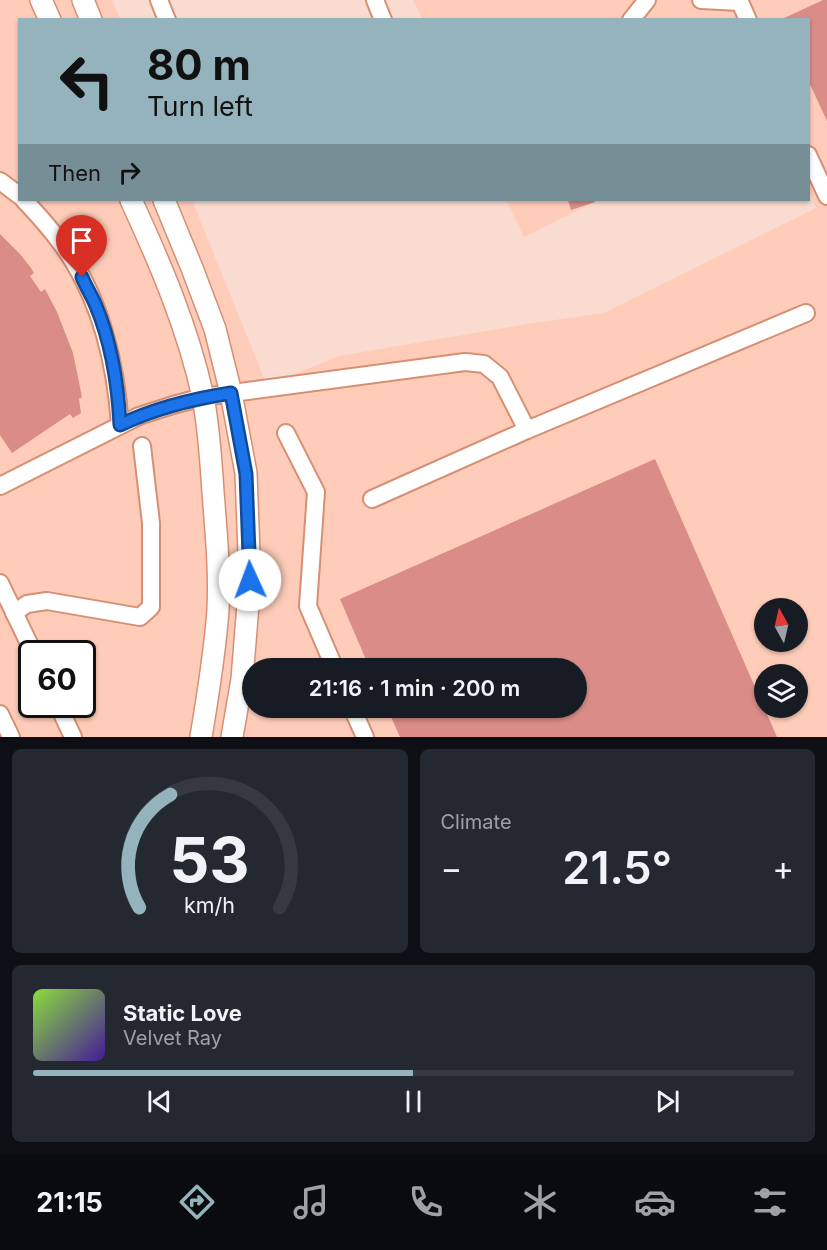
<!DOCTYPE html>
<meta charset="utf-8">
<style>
body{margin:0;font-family:Inter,sans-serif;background:#242831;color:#f1f3f6;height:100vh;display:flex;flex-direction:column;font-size:22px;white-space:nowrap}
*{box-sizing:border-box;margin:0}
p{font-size:20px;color:#9ea1a6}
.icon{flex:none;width:33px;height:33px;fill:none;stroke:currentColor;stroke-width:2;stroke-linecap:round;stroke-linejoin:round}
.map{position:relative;height:737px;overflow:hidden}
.panel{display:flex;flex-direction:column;gap:12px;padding:12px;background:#0d0f14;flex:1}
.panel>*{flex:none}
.banner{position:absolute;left:18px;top:18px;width:792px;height:183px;border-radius:0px;box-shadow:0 2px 4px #0004;background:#94b3bd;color:#111;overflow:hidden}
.needle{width:39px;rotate:352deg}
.tools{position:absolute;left:754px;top:598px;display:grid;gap:12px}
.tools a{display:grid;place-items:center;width:54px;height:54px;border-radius:50%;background:#171b24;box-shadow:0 2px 4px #0004;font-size:30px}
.speed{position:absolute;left:18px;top:640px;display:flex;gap:12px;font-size:30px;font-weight:700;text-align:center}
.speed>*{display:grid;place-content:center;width:78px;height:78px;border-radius:50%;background:#171b24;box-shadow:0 2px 4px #0004;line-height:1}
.speed .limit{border:3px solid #111;border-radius:9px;background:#fff;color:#111}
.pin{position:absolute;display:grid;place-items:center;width:51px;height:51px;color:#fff;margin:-62px -26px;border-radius:50% 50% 50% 0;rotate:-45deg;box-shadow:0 0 6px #0007}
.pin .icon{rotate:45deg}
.me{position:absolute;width:66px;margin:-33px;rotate:358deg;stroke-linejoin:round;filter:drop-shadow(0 0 4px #0008)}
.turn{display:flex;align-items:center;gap:21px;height:126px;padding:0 30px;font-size:27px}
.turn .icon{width:78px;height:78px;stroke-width:2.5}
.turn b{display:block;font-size:42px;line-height:51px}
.then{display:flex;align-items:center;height:57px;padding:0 30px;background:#0003;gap:12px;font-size:22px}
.big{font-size:45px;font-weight:600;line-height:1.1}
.panel .widget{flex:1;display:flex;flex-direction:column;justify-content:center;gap:9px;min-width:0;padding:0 21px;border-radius:9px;background:#242831}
.panel .dial{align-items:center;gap:0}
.dial svg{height:156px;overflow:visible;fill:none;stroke:#363941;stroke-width:7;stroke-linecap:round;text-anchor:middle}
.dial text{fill:#f1f3f6;stroke:none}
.song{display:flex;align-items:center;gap:18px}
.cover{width:72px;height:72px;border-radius:9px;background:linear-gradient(135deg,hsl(90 70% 55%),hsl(260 70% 35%))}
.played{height:6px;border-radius:3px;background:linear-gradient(90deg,#94b3bd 50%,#363941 50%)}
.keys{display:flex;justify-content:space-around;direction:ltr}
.heat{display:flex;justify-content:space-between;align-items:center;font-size:33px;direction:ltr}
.panel .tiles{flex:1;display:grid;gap:12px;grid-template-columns:1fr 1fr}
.widget:last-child{grid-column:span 2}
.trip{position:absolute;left:242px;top:658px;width:345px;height:60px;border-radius:30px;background:#171b24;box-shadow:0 2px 4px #0004;font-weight:600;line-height:60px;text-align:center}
.tabs{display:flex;height:96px;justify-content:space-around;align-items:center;background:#090b0e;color:#9ea1a6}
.tabs .icon{width:42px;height:42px}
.tabs .active{color:#94b3bd}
.tabs b{font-size:27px;color:#f1f3f6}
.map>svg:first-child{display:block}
.built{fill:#feccb8;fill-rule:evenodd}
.building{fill:#d98c88}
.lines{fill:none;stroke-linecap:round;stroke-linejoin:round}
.minor-casing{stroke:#d68f73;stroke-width:20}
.major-casing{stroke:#d68f73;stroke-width:24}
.minor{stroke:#fff;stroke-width:16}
.major{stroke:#fff;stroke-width:21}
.route-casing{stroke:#114b97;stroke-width:15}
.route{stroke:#1a73e8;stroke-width:10}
</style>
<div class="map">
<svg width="827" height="737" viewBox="0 0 827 737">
<rect width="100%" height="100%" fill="#fadbcf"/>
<g class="built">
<path d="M0,0H112L120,19L20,20V200H192L267,386L339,356L533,323L604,313L816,208L808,189V20L422,19L413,0H827V737H0ZM765,609H798V642H765ZM32,654H82V705H32ZM252,669H576V708H252ZM765,675H798V708H765Z"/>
<path d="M506,200H598L524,237Z"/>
</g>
<g class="building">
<path d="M823,0H827V121L808,80V20H780Z"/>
<path d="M568,200H594L595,202L571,210Z"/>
<path d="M0,234L20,254L31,268L34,273L30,276L41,292L45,289L57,312L73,353L82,397L79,399L81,413L73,418L70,414L12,453L0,435Z"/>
<path d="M655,459L777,737H400L387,708H576V669H370L340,599Z"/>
</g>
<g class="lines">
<defs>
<g id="minor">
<path d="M159,0L167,20"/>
<path d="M375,0L383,20"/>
<path d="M701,0L740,2L748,20"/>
<path d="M631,20L647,0"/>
<path d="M808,155L827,196"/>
<path d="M0,181L20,196"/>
<path d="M24,200C42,219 60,239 73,261C104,311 116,368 120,425"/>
<path d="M527,430L806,313"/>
<path d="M286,433L316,492L308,606L335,669"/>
<path d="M0,486L139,416L173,405L203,397L465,362L484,364L500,377L527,430L372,499"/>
<path d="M0,583L34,654"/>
<path d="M14,613L27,604L47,601L140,617L151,607V523L142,446"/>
<path d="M58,705L73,737"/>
<path d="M352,708L365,737"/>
<path d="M0,714L11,737"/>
</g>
<g id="major">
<path d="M41,0L50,20"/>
<path d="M83,0L91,20"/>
<path d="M131,200C160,263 188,328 203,397C209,428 211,460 213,492C216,531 220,571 218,610C215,653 208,695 201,737"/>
<path d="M164,200L192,268L215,329L231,393L246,473L250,580L242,679L232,737"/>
</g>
</defs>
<use href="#minor" class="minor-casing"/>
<use href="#major" class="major-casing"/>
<use href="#minor" class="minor"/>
<use href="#major" class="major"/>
</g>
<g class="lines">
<defs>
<path id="route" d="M82,277C86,287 92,296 96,306C112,344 118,385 120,425C155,408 192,399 231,393L246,474L250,580"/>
</defs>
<use href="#route" class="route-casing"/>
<use href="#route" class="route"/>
</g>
</svg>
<div class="tools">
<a><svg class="needle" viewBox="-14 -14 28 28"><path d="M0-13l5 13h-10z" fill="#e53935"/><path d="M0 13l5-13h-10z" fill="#9ea1a6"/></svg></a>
<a><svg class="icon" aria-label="layers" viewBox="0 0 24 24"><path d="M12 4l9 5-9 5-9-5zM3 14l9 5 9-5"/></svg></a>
</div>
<div class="speed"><div class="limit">60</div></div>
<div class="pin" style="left:82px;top:277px;background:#d93025"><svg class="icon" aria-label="arrive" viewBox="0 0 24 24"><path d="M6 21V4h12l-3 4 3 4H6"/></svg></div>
<svg class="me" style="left:250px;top:580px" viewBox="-20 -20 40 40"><circle r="19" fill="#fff"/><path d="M0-13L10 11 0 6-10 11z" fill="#1a73e8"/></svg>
<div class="trip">21:16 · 1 min · 200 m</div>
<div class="banner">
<div class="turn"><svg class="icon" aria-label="left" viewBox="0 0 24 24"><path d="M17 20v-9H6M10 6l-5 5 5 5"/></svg><div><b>80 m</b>Turn left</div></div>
<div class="then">Then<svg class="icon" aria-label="right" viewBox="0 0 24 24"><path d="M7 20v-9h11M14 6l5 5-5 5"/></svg></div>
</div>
</div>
<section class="panel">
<div class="tiles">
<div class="widget dial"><svg viewBox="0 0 100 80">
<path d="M14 69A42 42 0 1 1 86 69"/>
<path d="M14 69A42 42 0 0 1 30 11" stroke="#94b3bd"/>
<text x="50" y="56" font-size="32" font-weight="700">53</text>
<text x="50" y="72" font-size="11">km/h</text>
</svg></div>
<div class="widget"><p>Climate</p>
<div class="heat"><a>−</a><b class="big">21.5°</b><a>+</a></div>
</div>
<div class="widget">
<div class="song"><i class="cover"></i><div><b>Static Love</b><p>Velvet Ray</p></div></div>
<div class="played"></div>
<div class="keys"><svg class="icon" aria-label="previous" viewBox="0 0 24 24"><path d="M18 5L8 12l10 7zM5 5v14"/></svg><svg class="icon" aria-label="pause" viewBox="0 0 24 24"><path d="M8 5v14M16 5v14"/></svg><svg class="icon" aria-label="next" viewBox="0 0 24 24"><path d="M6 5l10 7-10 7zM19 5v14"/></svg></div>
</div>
</div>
</section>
<nav class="tabs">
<b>21:15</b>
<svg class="icon active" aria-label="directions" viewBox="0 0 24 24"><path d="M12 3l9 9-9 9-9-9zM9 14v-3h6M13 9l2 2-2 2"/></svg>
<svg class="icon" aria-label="music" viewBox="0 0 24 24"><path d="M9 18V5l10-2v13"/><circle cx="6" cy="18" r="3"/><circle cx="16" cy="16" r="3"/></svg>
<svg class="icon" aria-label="phone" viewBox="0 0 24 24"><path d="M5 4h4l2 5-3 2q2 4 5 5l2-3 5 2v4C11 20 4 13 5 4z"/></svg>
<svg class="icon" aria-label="climate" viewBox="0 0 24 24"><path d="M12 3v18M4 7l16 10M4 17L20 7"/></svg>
<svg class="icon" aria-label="car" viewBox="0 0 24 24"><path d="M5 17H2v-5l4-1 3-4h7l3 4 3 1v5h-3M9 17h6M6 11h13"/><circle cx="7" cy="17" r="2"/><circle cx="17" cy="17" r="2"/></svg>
<svg class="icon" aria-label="filters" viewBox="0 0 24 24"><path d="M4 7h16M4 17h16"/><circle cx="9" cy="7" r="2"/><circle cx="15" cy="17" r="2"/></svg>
</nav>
